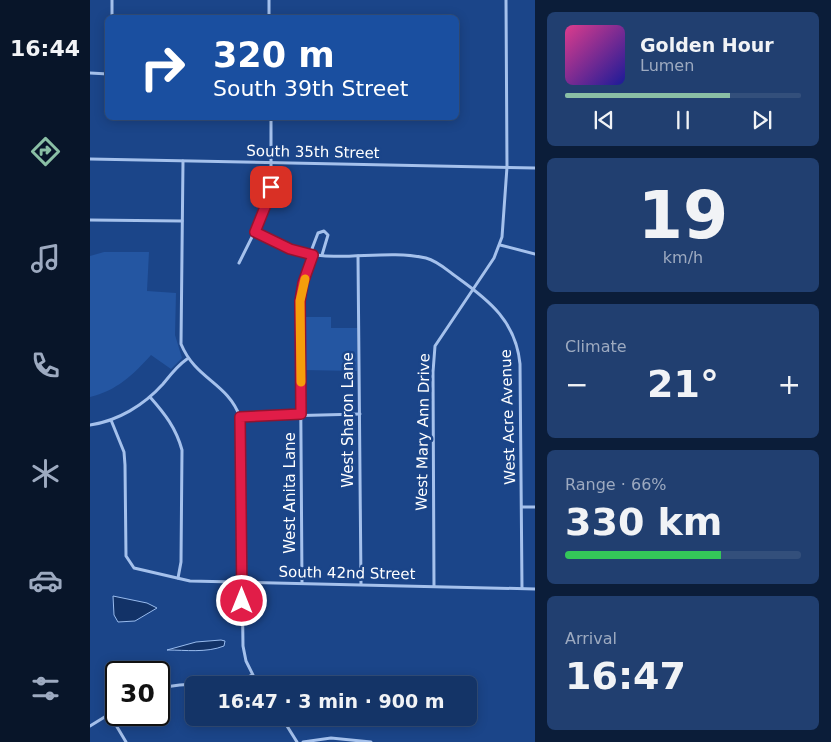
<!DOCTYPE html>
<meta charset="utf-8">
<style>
body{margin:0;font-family:"DejaVu Sans",sans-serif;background:#213f70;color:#f1f3f6;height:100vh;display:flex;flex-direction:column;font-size:19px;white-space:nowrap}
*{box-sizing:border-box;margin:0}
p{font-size:16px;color:#9daac0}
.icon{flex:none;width:28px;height:28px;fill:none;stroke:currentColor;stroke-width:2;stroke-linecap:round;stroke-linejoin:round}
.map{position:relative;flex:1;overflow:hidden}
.side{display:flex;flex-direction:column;gap:12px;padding:12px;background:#0b1d39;width:296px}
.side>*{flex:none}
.hud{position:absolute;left:15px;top:15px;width:354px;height:105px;border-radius:8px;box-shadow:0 2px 12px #0003,0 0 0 1px #334f7b;background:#1a4fa0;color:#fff;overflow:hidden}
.speed{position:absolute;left:15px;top:661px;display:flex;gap:10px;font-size:25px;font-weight:700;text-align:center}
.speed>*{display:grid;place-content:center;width:65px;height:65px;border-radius:50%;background:#143467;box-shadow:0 2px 12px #0003,0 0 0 1px #334f7b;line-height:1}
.speed .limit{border:2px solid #111;border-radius:8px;background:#fff;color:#111}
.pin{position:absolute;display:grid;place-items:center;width:42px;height:42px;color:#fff;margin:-21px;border-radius:10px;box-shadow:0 2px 8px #0006}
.me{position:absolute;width:55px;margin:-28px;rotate:0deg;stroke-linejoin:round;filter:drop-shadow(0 0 4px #0008)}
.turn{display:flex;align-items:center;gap:18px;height:105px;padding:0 25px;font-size:22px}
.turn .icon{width:65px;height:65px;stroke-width:2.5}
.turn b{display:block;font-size:35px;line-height:42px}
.big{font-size:38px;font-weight:800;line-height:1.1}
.side .widget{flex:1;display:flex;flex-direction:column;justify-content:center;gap:8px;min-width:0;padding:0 18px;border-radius:8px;background:#213f70}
.side .dial{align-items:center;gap:0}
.dial b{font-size:65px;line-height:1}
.song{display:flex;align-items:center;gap:15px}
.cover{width:60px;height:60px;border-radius:8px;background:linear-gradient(135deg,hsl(330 70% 55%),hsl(240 70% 35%))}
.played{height:5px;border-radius:2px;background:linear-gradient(90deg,#8abfa5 70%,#334f7b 70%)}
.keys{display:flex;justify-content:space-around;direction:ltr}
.heat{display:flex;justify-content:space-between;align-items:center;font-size:28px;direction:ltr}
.charge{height:8px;border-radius:4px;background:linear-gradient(90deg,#34c759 66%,#334f7b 0)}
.trip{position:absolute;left:95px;top:676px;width:292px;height:50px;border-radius:8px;background:#143467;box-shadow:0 2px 12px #0003,0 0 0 1px #334f7b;font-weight:800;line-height:50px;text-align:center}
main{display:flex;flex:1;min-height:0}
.menu{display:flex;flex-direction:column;width:90px;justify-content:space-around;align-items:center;background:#081529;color:#9daac0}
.menu .icon{width:35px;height:35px}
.menu .current{color:#8abfa5}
.menu b{font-size:22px;color:#f1f3f6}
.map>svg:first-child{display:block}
.green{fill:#2456a2}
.water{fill:#123267;stroke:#98bbee}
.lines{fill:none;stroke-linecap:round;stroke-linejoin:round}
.street{stroke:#a5c1ec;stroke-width:3}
.route-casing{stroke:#92132f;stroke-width:12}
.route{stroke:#e11d48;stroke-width:9}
.slow{stroke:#f59e0b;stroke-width:9}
.labels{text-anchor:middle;stroke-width:5;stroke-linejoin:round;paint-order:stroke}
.street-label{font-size:15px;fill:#fff;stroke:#1b4589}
</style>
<main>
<nav class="menu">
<b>16:44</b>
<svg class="icon current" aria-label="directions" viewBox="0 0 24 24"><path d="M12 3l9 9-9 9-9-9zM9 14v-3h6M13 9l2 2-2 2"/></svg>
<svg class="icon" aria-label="music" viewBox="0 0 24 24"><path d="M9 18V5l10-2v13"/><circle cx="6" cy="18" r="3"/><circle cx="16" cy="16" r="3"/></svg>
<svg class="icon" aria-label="phone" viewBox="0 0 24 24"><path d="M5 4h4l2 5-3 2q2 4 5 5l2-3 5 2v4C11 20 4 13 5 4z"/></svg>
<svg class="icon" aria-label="climate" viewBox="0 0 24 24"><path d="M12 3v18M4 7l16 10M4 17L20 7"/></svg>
<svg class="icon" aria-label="car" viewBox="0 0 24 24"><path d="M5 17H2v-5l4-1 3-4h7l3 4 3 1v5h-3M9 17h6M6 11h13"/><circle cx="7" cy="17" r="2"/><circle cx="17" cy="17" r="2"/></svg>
<svg class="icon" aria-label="filters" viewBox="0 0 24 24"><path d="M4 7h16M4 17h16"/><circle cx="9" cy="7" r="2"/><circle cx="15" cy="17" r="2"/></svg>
</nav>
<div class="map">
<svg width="445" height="742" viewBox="0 0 445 742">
<rect width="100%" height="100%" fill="#1b4589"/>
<g class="green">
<path d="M14,252H59L57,291L86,293L85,335L92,358L81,369L61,355C43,375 26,391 0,397V256Z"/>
<path d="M213,317H241V328H267V371L213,370Z"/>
</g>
<g class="water">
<path d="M23,596L57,603L67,608L45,621L28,622L24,615Z"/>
<path d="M131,640L135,641L134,646C116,653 96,650 77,650L106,642Z"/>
</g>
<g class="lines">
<g class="street">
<path d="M22,0V18"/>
<path d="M179,0V18"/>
<path d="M0,73L18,74"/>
<path d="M0,159L445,168"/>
<path d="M93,161L91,344C106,380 137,382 150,417L153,646L156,661L168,685"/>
<path d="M0,220L92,221"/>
<path d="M165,231C181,240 196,250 214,253C253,262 296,249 336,258C348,261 358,271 368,278C400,301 426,322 430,364L432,588"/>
<path d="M410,245L445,254"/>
<path d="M220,254L228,233L234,231L238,235L232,255"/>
<path d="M268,256L271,584"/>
<path d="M149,263L165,231L181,192V118"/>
<path d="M60,397C75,414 86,428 92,450L91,562L88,578"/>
<path d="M150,417L270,414"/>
<path d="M21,420L34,452L35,465L36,556L44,568L100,581L445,589"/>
<path d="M0,425C28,421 54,405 73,384C81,374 87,366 97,359"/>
<path d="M432,507H445"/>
<path d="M212,583L210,301L213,283L223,255"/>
<path d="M344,586L343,372L345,346L404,258L412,237L417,167L416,0"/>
<path d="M69,689C100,679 133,691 162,675"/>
<path d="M20,715L36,742"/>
<path d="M192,718L207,742"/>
<path d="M0,726L26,710"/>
<path d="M213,742L241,738L281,742"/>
</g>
</g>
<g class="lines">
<defs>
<path id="route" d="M152,601L150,417L211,414L210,301L213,283L223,255L200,249L165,232L177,202L181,187"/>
</defs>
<use href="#route" class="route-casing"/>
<use href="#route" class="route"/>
<path class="slow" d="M211,382L210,301L215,279"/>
</g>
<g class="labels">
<g class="street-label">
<text transform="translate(223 152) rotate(1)" y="5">South 35th Street</text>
<text transform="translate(418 417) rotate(-92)" y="5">West Acre Avenue</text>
<text transform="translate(258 420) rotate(-90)" y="5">West Sharon Lane</text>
<text transform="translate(333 432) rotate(-89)" y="5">West Mary Ann Drive</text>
<text transform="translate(200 493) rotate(-90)" y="5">West Anita Lane</text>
<text transform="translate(257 573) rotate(1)" y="5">South 42nd Street</text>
</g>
</g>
</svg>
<div class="speed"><div class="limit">30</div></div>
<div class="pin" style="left:181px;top:187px;background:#d93025"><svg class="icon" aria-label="arrive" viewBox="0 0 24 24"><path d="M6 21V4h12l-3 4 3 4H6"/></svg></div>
<svg class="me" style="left:152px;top:601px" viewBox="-20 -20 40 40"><circle r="17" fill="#e11d48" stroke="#fff" stroke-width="3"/><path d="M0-11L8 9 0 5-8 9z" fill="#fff"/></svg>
<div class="trip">16:47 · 3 min · 900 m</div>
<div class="hud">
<div class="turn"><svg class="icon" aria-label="right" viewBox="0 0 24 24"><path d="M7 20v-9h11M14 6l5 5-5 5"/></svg><div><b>320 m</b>South 39th Street</div></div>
</div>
</div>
<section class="side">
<div class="widget">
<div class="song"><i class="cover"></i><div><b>Golden Hour</b><p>Lumen</p></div></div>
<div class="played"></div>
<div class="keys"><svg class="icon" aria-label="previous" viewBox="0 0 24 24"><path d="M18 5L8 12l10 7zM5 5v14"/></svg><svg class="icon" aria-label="pause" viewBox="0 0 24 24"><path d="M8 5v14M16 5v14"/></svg><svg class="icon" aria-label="next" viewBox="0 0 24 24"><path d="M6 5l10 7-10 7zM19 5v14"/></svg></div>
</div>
<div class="widget dial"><b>19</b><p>km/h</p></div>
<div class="widget"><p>Climate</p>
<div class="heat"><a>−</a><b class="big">21°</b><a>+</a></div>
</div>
<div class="widget"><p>Range · 66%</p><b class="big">330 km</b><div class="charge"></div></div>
<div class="widget"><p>Arrival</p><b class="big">16:47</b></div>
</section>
</main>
